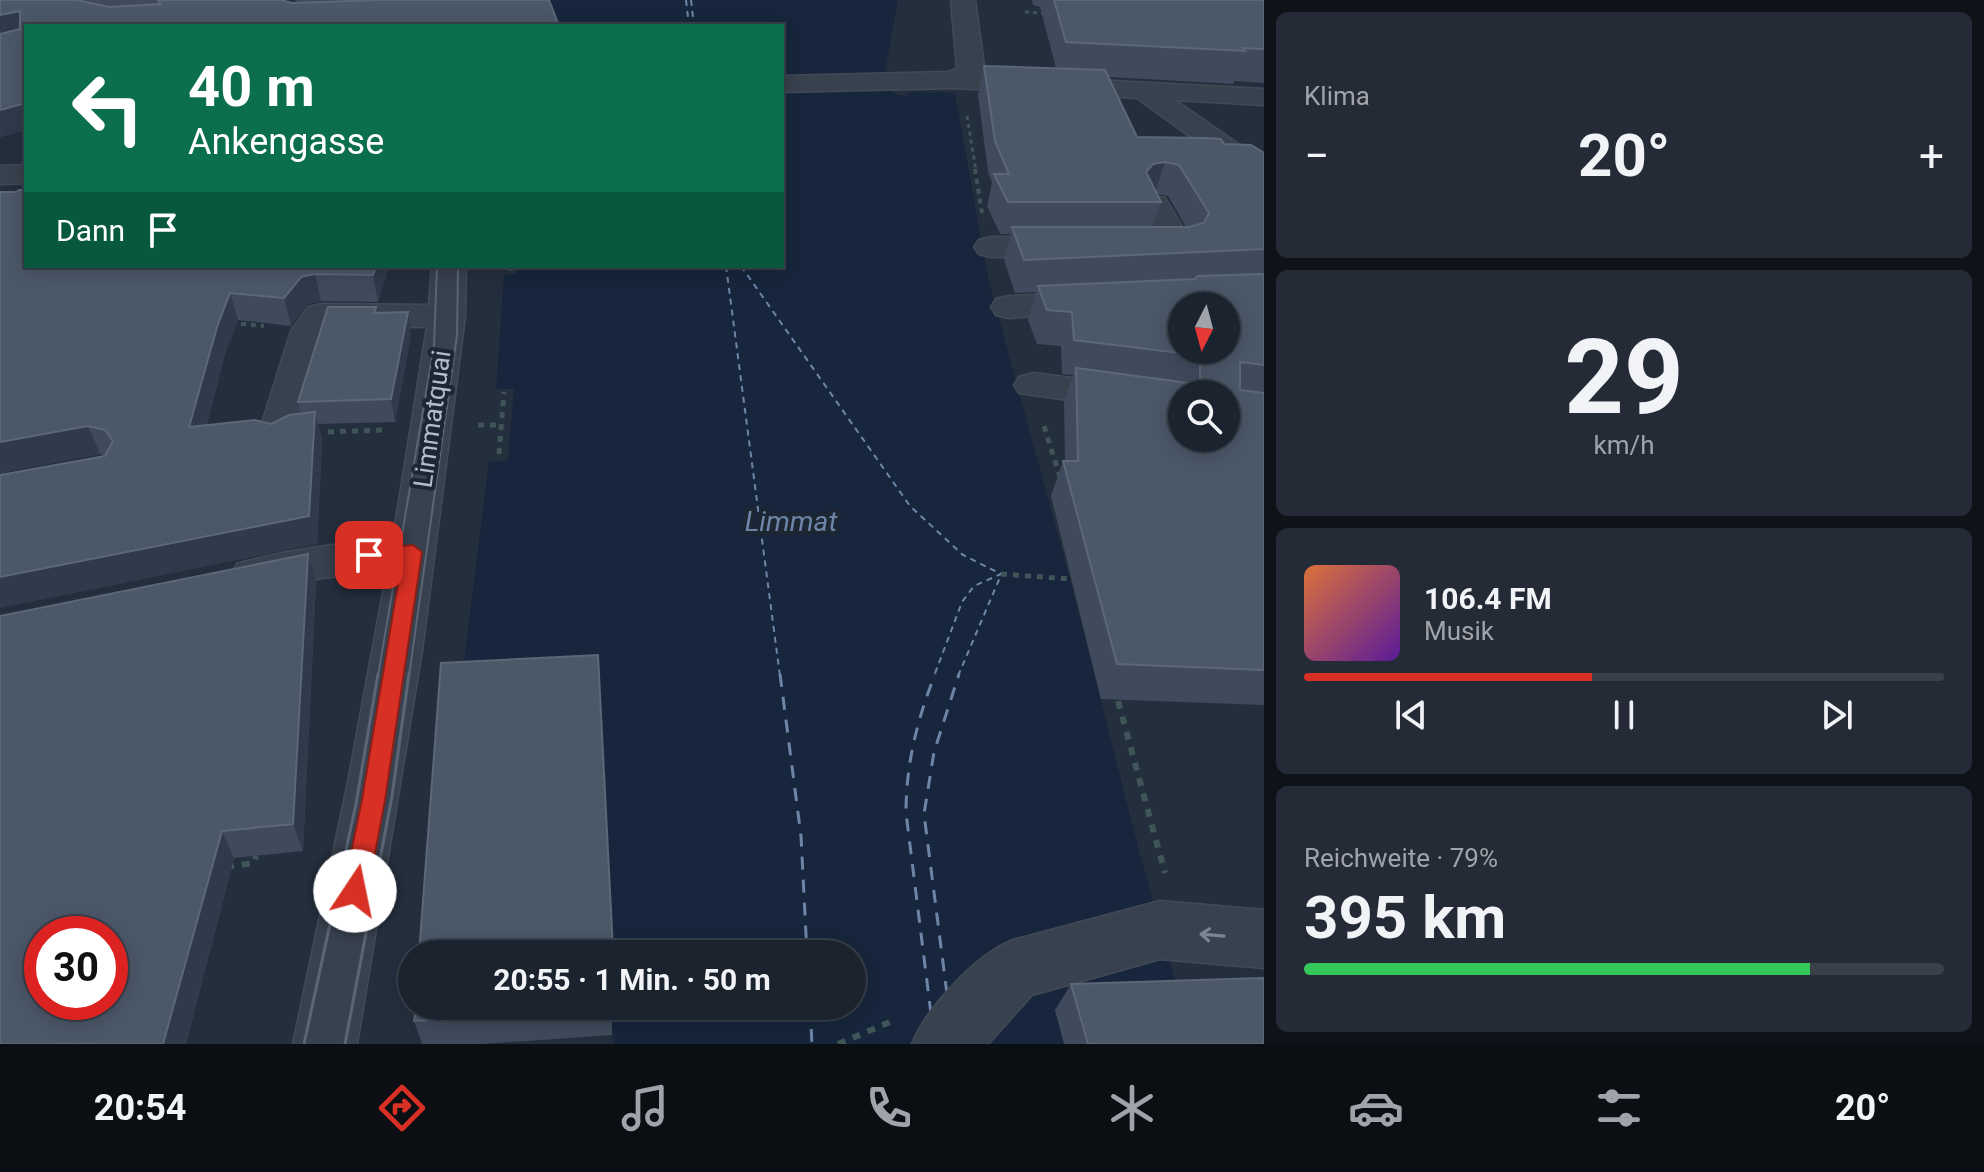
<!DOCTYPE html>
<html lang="de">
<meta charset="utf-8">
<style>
body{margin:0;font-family:Roboto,sans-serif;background:#242b36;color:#f1f3f6;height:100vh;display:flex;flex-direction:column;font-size:30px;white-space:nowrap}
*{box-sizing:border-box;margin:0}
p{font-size:26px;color:#a0a4aa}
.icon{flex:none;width:44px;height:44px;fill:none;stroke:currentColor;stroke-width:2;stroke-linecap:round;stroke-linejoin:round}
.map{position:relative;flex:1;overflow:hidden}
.sheet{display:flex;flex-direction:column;gap:12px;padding:12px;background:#0f1319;width:720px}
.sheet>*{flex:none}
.hud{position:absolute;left:24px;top:24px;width:760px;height:244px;border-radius:0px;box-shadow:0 4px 20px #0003,0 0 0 2px #39404a;background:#0b6e4f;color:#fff;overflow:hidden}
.needle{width:52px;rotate:186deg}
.fabs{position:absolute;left:1168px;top:292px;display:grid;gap:16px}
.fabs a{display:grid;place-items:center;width:72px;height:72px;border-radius:50%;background:#1b232e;box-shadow:0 4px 20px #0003,0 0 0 2px #39404a;font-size:40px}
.speed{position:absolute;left:24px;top:916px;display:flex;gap:16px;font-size:40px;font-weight:700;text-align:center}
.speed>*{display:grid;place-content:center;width:104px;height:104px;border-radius:50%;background:#1b232e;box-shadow:0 4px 20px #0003,0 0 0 2px #39404a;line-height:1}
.speed .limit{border:12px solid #d22;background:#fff;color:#111}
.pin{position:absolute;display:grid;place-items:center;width:68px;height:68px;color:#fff;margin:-34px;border-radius:16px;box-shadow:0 4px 12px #0006}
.me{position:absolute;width:88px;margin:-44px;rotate:11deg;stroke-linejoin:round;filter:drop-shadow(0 0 6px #0008)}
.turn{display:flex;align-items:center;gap:28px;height:168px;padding:0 32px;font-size:36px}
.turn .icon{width:104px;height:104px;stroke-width:2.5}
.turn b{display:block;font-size:56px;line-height:68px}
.then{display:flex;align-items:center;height:76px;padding:0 32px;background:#0003;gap:16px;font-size:30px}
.big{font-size:60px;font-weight:700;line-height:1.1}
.sheet .widget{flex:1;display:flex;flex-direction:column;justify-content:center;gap:12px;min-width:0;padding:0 28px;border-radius:12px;background:#242b36}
.sheet .dial{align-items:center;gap:0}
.dial b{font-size:104px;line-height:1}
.song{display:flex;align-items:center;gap:24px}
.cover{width:96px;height:96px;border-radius:12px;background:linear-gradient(135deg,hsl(20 70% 55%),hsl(270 70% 35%))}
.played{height:8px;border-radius:4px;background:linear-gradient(90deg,#d93025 45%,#39404a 45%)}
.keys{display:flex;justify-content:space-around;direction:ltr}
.heat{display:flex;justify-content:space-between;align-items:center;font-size:44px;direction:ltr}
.charge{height:12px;border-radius:6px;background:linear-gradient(90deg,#34c759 79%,#39404a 0)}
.trip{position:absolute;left:398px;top:940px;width:468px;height:80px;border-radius:40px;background:#1b232e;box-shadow:0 4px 20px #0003,0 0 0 2px #39404a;font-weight:700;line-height:80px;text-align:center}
.tabs{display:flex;height:128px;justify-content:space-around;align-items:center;background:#0b0e12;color:#a0a4aa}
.tabs .icon{width:56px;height:56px}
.tabs .on{color:#d93025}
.tabs b{font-size:36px;color:#f1f3f6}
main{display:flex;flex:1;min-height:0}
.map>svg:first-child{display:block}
.water{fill:#17263c}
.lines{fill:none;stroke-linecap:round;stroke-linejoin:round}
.ferry-far1{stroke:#6d86a8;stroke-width:2;stroke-dasharray:6 5;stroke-linecap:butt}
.ferry{stroke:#6d86a8;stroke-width:3;stroke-dasharray:13 10;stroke-linecap:butt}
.minor-casing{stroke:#414a57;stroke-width:3}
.path-far3{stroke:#3f5557;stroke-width:3;stroke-dasharray:4 4;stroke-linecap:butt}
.path-far2{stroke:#3f5557;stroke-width:4;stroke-dasharray:5 5;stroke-linecap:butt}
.path-far1{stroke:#3f5557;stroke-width:5;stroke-dasharray:6 6;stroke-linecap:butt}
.path{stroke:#3f5557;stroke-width:6;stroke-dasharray:8 8;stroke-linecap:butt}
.minor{fill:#38414e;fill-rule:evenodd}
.tram-far1{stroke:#5a6575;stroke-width:2}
.tram{stroke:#5a6575;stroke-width:3}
.wall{fill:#3f4b5c;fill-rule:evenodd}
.shaded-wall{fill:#2f3b4b}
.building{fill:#4b5868;stroke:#5c6777;stroke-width:2;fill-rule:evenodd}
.oneway{stroke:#7c8592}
.route{fill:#d93025;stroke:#8d1f18;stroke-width:2}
.labels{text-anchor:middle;stroke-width:8;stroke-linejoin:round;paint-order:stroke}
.street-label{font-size:26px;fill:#b4bcc9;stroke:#1d2633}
.water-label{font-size:28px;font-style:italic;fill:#6d86a8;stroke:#1d2633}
</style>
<main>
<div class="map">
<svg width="1264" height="1044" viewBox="0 0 1264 1044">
<rect width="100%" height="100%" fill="#242f3e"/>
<path class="water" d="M543,0H898L885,71L882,73C888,86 890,96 906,96L910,92L955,93L988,278L1068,572L1140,854L1193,1044H613L611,1006H852V954H612L460,694L489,462L508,460L514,389H496L504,275L517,274L518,266H782V26H552Z"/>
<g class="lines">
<g class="ferry-far1">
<path d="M686,0L689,26"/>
<path d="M691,0L694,26"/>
<path d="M726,266L780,676"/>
<path d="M741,266L910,506L963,555L1001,574L974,586L962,602L934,676"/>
<path d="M958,676L1001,575"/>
</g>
<g class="ferry">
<path d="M780,674L801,836L807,954"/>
<path d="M947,994L924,814L934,752L959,674"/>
<path d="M810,1006L812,1044"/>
<path d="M931,1014L906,813C906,763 917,721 935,674"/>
</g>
<defs>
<g id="minor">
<path d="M951,0H975L984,66L981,74L1264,89V105L1175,100L1264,162V185L1253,182L1137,98L953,88L782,92V76L948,72L957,68Z"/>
<path d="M26,165V183L0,184V166Z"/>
<path d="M1154,196L1165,198L1194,247L1189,254L1177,257L1128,254L1123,247L1128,240L1155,237L1138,205L1143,198Z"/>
<path d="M991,237H1067L1079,240L1084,247L1079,254L1067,257H991L979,254L974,247L979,240Z"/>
<path d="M432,266H466L465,316L422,651L357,1044H293L348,782L387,571L322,578L253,593L237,588L230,576L237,564C287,549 340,544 393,538L427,327L331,326L327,332L298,436L292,445L278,449L264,445L258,436L291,331L308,307L321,304L429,305Z"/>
<path d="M1091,292L1103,296L1109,303L1103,310L1009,318L996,315L991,307L996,299L1009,296Z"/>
<path d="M1033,373L1182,392L1191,394H1182V416L1019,393L1014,385L1019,377Z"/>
<path d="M1160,901L1264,910V968L1160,959L1032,995L988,1044H912C927,1007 976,955 1013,940Z"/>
</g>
</defs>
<use href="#minor" class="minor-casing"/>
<g class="path-far3">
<path d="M1025,12L1044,13"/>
<path d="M967,116L976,171"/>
</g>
<g class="path-far2">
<path d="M975,169L982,213"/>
<path d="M511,266V271"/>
<path d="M231,323L264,326"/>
</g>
<g class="path-far1">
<path d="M478,425H501"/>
<path d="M1044,426L1060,477"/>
<path d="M328,432L382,430"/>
<path d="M499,454L504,392"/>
<path d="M1001,574L1070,579"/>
</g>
<g class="path">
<path d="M1118,701L1165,873"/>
<path d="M226,867L254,863L256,856"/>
<path d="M838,1044L890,1022"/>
</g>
<use href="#minor" class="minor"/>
<g class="tram-far1">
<path d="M378,676L434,346L437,266"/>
<path d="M409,676L457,335L458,266"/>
</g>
<g class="tram">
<path d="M304,1044L356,804L378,674"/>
<path d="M345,1044L392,796L409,674"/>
</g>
</g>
<g class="wall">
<path d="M0,0H281L292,3H299L295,0H549L26,26V130L0,137Z"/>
<path d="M1032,0H1264V83L1234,81L1233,84L1109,77L1137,137L1224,144L1264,153V705L1101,699L1051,496L1063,461H1065L1064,402L1073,375L1062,374L1061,346L1037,344L1028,320L1036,292L1015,293L1004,260L1011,234H1000L987,206L992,183L988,171L978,95L984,66L1056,68L1040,7L1033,5ZM1157,194L1168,196L1186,227H1152L1161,202Z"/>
<path d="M0,192H16L389,266L378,302L321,301L307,304L291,326L238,320L225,354L207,425L271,424L301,414L298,402L376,307L377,313L411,335L395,422L318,424L322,440L317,544L100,454L0,473Z"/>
<path d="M316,582L303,851L234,858L186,1044H0Z"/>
<path d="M1071,984L1264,1044H1064L1055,1010Z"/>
<path d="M612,1006V1035L481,1044H422L414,1021Z"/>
</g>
<g class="shaded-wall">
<path d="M20,11L26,28L0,39V15Z"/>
<path d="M26,103V130L0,137V110Z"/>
<path d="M1165,162L1155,193L1142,195L1136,203L1146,172L1153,164Z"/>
<path d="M376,266H389L378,302L373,275Z"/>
<path d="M315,274L321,301L307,304L291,326L284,298L301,277Z"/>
<path d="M230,293L238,320L225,354L199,456L189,427L217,327Z"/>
<path d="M408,312L411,335L395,422L391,399Z"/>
<path d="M315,412L322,440L317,544L0,608V577Z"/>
<path d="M88,426L100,454L0,473V442Z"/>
<path d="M308,554L316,582L303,851L293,824Z"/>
<path d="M222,831L234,858L186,1044H163Z"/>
</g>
<g class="building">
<path d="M0,0H76L109,7L161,4L158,0H281L292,3L382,0H549L559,26H26V103L0,110V34L20,29V11L0,15Z"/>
<path d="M1054,0H1264V49L1243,48L1245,51L1066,42Z"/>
<path d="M984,66L1105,70L1137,137L1205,138L1221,139L1224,144L1251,145L1264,153V249L1024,260L1012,227H1189L1204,223L1209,213L1179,165L1165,162L1153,164L1146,172L1161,202H1008L994,174H1009L995,141Z"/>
<path d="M19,190H26V266H376L373,275L315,274L301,277L284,298L230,293L217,327L189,427L255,420L271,424L289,415L315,412L309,516L0,577V475L105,456L113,441L105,430L88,426L0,442V192H16Z"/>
<path d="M1264,274V365L1240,362V390L1264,393V670L1117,664L1063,461H1078L1076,368L1196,384L1200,381V363L1209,360L1197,355L1074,340L1072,312L1047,310L1038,286L1195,279L1198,276ZM1182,306H1226V350H1182ZM1182,394H1226V438H1182Z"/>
<path d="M328,307H376L374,313L408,312L391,399L298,402Z"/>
<path d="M308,554L293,824L222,831L163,1044H0V616ZM42,934H110V1002H42Z"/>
<path d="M598,655L613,950H609V954H419L441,663Z"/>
<path d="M1264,978V1044H1088L1071,984Z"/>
<path d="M416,1006H612V1008L414,1021Z"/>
</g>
<defs><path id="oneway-shaft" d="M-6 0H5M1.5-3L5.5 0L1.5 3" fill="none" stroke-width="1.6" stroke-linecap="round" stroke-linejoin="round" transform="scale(2)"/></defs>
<use class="oneway" href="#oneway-shaft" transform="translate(1212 935) rotate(-175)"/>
<path class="route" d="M413,545L422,552L385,800L368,891L364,899L355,902L347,899L343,891L362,800L402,559L369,562L359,555L369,549Z"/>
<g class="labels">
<g class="street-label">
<text transform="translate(432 419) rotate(-82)" y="9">Limmatquai</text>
</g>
<g class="water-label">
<text x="791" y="531">Limmat</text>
</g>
</g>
</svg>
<div class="fabs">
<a><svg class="needle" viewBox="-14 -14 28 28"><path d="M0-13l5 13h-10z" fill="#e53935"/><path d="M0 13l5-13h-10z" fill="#a0a4aa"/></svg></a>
<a><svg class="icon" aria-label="search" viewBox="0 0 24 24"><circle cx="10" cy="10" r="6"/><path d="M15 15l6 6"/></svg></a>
</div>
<div class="speed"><div class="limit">30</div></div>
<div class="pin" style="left:369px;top:555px;background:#d93025"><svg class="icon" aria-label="arrive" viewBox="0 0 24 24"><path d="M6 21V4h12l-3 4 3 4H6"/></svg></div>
<svg class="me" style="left:355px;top:891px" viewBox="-20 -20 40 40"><circle r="19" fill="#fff"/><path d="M0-13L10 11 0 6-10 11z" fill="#d93025"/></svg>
<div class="trip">20:55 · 1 Min. · 50 m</div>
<div class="hud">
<div class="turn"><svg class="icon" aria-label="left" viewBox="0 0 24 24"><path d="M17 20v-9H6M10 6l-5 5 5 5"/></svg><div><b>40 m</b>Ankengasse</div></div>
<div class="then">Dann<svg class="icon" aria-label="arrive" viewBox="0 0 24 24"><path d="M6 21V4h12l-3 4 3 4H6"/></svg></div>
</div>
</div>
<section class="sheet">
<div class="widget"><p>Klima</p>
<div class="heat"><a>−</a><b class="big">20°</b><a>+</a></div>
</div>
<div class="widget dial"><b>29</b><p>km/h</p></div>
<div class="widget">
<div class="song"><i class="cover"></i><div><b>106.4 FM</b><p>Musik</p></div></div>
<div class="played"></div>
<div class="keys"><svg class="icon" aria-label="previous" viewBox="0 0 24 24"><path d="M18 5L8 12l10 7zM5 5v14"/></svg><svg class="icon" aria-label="pause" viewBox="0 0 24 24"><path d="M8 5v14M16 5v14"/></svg><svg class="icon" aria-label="next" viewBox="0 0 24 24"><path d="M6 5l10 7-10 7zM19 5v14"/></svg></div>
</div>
<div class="widget"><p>Reichweite · 79%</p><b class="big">395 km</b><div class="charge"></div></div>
</section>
</main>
<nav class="tabs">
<b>20:54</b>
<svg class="icon on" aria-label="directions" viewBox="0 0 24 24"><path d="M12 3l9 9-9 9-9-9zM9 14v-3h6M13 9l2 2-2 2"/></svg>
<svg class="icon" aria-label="music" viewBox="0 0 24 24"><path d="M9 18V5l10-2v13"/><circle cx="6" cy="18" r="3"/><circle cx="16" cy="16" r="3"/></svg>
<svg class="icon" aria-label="phone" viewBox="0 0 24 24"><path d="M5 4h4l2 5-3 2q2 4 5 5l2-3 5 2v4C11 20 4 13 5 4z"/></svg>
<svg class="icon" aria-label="climate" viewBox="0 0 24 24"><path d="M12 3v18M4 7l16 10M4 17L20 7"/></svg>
<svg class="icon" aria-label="car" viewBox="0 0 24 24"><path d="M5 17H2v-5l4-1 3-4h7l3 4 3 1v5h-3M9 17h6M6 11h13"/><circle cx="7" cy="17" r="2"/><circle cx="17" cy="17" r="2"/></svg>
<svg class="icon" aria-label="filters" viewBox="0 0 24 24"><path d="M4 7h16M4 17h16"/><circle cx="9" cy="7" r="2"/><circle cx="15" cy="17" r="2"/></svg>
<b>20°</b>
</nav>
